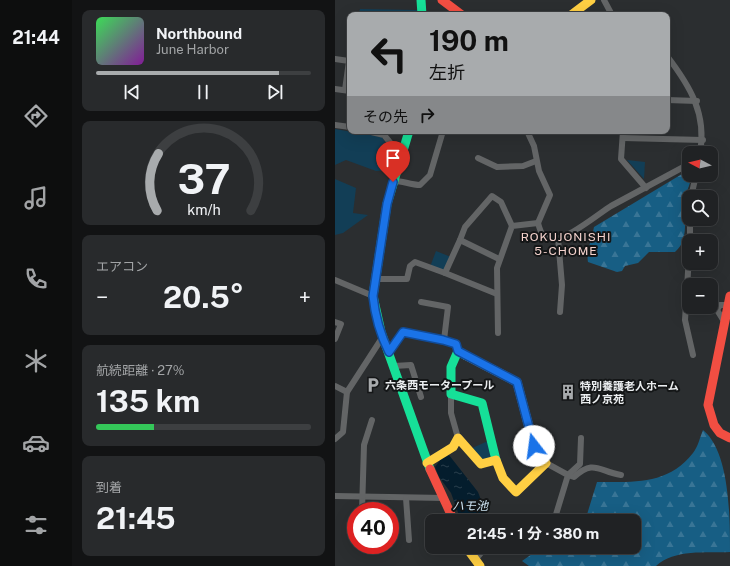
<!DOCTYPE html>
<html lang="ja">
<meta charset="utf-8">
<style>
body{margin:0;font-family:"Public Sans","Noto Sans JP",sans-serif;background:#282a2c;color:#f1f3f6;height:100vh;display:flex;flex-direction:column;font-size:15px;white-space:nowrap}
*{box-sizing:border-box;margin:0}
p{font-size:13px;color:#a2a4a6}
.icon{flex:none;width:22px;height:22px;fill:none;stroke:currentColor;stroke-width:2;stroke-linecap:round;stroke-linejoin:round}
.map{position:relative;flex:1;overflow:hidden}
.panel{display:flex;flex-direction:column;gap:10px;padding:10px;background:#121314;width:263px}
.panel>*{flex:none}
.guide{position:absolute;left:12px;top:12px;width:323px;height:122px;border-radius:8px;box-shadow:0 4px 16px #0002,0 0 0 1px #3d3f41;background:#a8abad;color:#111;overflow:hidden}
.needle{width:26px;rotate:277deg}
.buttons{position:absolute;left:347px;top:146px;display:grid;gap:8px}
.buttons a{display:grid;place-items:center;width:36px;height:36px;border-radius:8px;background:#202224;box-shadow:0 4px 16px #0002,0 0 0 1px #3d3f41;font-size:20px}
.speed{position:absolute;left:12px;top:502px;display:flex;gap:8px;font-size:20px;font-weight:700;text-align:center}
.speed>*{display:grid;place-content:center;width:52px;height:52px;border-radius:50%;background:#202224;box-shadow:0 4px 16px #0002,0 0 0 1px #3d3f41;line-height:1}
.speed .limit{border:6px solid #d22;background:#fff;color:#111}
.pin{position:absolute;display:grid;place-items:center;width:34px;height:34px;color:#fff;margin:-41px -17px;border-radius:50% 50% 50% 0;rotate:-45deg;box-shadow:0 0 4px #0007}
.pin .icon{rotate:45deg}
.me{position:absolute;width:44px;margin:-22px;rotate:345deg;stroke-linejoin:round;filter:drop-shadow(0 0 3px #0008)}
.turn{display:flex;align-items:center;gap:14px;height:84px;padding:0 16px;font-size:18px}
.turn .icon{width:52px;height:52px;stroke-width:2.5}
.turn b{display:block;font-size:28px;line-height:34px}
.then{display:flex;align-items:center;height:38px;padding:0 16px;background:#0003;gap:8px;font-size:15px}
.big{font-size:30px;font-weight:700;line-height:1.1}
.panel .card{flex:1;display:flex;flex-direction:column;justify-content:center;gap:6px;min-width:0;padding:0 14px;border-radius:8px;background:#282a2c}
.panel .dial{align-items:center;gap:0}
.dial svg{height:104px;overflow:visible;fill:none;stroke:#3d3f41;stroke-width:7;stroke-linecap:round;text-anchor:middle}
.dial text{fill:#f1f3f6;stroke:none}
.song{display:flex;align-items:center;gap:12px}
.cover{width:48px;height:48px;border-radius:6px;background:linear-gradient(135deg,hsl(130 70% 55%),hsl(290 70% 35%))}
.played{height:4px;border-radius:2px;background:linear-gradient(90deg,#a8abad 85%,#3d3f41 85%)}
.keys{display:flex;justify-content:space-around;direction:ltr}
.heat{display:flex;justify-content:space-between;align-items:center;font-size:22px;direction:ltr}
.charge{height:6px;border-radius:3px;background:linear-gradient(90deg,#34c759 27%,#3d3f41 0)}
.trip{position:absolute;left:90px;top:514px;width:216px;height:40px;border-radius:8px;background:#202224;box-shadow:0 4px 16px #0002,0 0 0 1px #3d3f41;font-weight:700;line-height:40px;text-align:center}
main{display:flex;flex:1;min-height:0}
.tab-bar{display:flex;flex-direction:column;width:72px;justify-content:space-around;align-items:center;background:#0d0e0e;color:#a2a4a6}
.tab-bar .icon{width:28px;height:28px}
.tab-bar .selected{color:#a8abad}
.tab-bar b{font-size:18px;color:#f1f3f6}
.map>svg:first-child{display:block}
.green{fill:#123e56}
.forest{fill:url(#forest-firs)}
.water{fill:url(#water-ripples)}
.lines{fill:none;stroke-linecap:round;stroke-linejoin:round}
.street{stroke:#636566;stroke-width:6}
.fast{stroke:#16e098;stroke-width:9}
.slow{stroke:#ffcf43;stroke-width:9}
.jam{stroke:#f24e42;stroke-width:9}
.route-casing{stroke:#114b97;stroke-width:10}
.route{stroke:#1a73e8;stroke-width:7}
.labels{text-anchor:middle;stroke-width:4;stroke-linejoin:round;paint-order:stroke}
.poi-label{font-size:11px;font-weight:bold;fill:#ebeef0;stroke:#141617;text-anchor:start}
.neighbourhood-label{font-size:12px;letter-spacing:1px;fill:#f5d3cd;stroke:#141617}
.water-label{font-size:12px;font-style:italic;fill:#cde3f2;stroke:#141617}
</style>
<main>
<nav class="tab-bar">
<b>21:44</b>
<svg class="icon selected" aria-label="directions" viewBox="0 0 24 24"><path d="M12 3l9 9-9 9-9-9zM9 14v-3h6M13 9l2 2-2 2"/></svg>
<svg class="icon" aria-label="music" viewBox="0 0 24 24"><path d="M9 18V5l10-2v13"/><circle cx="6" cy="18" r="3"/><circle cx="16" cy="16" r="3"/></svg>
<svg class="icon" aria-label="phone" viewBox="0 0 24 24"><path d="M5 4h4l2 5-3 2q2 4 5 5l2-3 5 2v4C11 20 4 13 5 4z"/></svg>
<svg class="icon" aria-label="climate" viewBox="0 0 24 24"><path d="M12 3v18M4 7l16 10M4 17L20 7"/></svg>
<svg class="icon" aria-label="car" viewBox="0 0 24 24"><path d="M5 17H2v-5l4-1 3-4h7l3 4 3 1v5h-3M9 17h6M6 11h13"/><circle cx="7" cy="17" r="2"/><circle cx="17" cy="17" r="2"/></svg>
<svg class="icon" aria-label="filters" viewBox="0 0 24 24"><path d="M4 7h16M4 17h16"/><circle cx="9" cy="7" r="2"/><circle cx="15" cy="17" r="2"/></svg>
</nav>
<section class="panel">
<div class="card">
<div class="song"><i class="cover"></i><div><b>Northbound</b><p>June Harbor</p></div></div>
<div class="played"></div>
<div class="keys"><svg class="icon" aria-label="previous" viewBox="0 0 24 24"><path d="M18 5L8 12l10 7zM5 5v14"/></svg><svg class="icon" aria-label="pause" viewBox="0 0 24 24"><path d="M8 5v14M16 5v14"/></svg><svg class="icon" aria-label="next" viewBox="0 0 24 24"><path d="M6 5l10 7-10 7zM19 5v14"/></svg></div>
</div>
<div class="card dial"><svg viewBox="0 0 100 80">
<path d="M14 69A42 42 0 1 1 86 69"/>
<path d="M14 69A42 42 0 0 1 15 25" stroke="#a8abad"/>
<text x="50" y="56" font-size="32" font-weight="700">37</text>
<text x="50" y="72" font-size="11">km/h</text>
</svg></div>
<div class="card"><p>エアコン</p>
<div class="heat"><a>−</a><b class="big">20.5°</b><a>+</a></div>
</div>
<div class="card"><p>航続距離 · 27%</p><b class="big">135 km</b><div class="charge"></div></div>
<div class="card"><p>到着</p><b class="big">21:45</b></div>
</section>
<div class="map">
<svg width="395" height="566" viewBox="0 0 395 566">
<defs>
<pattern id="forest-firs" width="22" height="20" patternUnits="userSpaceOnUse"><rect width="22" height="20" fill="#175e84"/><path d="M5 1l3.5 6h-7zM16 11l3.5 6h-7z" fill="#397596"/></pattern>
<pattern id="water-ripples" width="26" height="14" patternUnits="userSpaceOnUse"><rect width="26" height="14" fill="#041d2d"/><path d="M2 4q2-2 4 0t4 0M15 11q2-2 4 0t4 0" fill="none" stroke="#293e4c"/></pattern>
</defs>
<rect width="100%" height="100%" fill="#2b2e30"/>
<g class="green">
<path d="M25,9L82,10L83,15H23Z"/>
<path d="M0,129L47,137L61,160L58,170L41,171L11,160L0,165Z"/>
<path d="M292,160L310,162L309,179Z"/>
<path d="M0,179L21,188L18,213L33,215L8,233L0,235Z"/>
<path d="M101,251L116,257L108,272L95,267Z"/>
<path d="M153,441L156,454L154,459L147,460L135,449Z"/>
</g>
<g class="forest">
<path d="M352,171H354V175H357V177C354,186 350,195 350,204C349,220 354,240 340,252H314L303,263L290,266L287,271L282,272L253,262C251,253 257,238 259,227Z"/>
<path d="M368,430C395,452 395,518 395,552C371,553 339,549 321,566H194L187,561L204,549L210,547H299V521H250L262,482C299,482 333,485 358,453C363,447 365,437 368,430Z"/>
</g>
<path class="water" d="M114,455L143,492L154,521H126L116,493L104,477L100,467L106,459Z"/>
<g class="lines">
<g class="street">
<path d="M269,0L277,15"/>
<path d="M332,56C355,86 372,114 365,153"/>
<path d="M0,59L14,61L10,90"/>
<path d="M0,89L15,91"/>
<path d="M332,100L362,101"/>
<path d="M0,125L15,127"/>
<path d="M32,131L49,135L66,156"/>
<path d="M288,131L286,159L311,188"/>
<path d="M288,138L368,140"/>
<path d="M143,158L162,167L188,166L201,161"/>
<path d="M58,181C66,180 75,185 85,185L95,175L108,131"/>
<path d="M356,197L361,175"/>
<path d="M203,223C205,230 207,238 215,239C230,242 263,214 276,206C302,192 328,178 354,164"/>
<path d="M223,238L227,285L225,312"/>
<path d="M125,240L130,227L157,196L166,202L177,226"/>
<path d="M355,241V219"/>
<path d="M354,256L350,320L358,355"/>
<path d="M41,279H72L75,266L80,262L110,273"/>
<path d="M0,280L38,296"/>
<path d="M162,294L110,273L125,240L164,259"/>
<path d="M86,302L113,307L109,340"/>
<path d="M0,322L6,324L0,339"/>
<path d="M390,323L382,310L385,305H393"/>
<path d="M163,333L162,268L177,226L203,223L215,195L204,171L199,146L192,131"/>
<path d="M54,352L68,333L109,340L121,344L123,351"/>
<path d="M59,366L76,365L86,397"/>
<path d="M0,386L12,392"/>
<path d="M116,394V413L123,438"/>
<path d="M0,439L8,432L12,392L47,338"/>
<path d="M211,463L233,475L219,521"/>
<path d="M233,475L239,477C259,459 263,471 286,475"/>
<path d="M233,475L245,464L246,438"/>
<path d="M0,496L109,498"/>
<path d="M71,498L74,540"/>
<path d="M27,511L29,445L37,420"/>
<path d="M140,560L151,547"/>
</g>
<g class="fast">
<path d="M86,0L87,15"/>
<path d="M74,131L52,204L38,296L46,332L95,469"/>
<path d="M130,355L123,351L116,367V394L147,403L161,460"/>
</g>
<g class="slow">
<path d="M236,15L256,0"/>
<path d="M92,463L118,447L123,438L146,464L161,460L168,478L181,492L211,463L199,446L182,382L130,355"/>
<path d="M131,547L145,566"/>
</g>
<g class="jam">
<path d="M107,0L127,15"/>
<path d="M395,296L373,405L379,425L385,433L395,438"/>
<path d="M95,469L119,521"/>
</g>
</g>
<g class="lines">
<defs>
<path id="route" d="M58,182L52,204L38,296C40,316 45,334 54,352L68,332L108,340L121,344L123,351L182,382L199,446"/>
</defs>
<use href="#route" class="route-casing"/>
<use href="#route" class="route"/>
</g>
<defs>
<symbol id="parking-bare" viewBox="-9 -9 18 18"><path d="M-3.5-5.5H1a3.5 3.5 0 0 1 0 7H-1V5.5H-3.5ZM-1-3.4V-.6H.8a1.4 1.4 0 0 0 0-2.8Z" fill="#a8abad" stroke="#141617" stroke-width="2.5" paint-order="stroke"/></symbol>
<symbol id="building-bare" viewBox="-9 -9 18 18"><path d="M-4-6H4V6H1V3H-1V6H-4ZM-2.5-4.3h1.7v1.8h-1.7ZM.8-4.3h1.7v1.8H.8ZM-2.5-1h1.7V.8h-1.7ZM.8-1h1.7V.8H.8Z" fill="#a8abad" stroke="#141617" stroke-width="2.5" paint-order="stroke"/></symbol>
</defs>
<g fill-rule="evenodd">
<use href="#parking-bare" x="27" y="374" width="22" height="22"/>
<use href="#building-bare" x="222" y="381" width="22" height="22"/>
</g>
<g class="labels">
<g class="poi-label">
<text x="50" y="389">六条西モータープール</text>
<text x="245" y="390">特別養護老人ホーム<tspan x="245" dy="13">西ノ京苑</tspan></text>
</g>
<g class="neighbourhood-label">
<text x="231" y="241">ROKUJONISHI<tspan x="231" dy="14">5-CHOME</tspan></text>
</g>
<g class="water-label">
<text x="135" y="510">ハモ池</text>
</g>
</g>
</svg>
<div class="buttons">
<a><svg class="needle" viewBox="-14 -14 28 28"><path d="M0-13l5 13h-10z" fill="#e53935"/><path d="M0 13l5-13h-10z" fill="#a2a4a6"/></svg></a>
<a><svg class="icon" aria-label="search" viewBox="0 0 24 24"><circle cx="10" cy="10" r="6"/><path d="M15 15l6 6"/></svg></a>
<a>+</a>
<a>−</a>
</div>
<div class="speed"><div class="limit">40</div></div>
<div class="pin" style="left:58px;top:182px;background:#d93025"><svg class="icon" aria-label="arrive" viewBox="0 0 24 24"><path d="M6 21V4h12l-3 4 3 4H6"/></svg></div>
<svg class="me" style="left:199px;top:446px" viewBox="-20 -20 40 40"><circle r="19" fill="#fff"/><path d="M0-13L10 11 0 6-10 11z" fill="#1a73e8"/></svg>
<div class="trip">21:45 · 1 分 · 380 m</div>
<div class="guide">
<div class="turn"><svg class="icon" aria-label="left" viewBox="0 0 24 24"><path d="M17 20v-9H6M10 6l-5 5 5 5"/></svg><div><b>190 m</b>左折</div></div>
<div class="then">その先<svg class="icon" aria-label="right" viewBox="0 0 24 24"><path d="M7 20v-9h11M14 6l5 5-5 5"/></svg></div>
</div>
</div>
</main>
